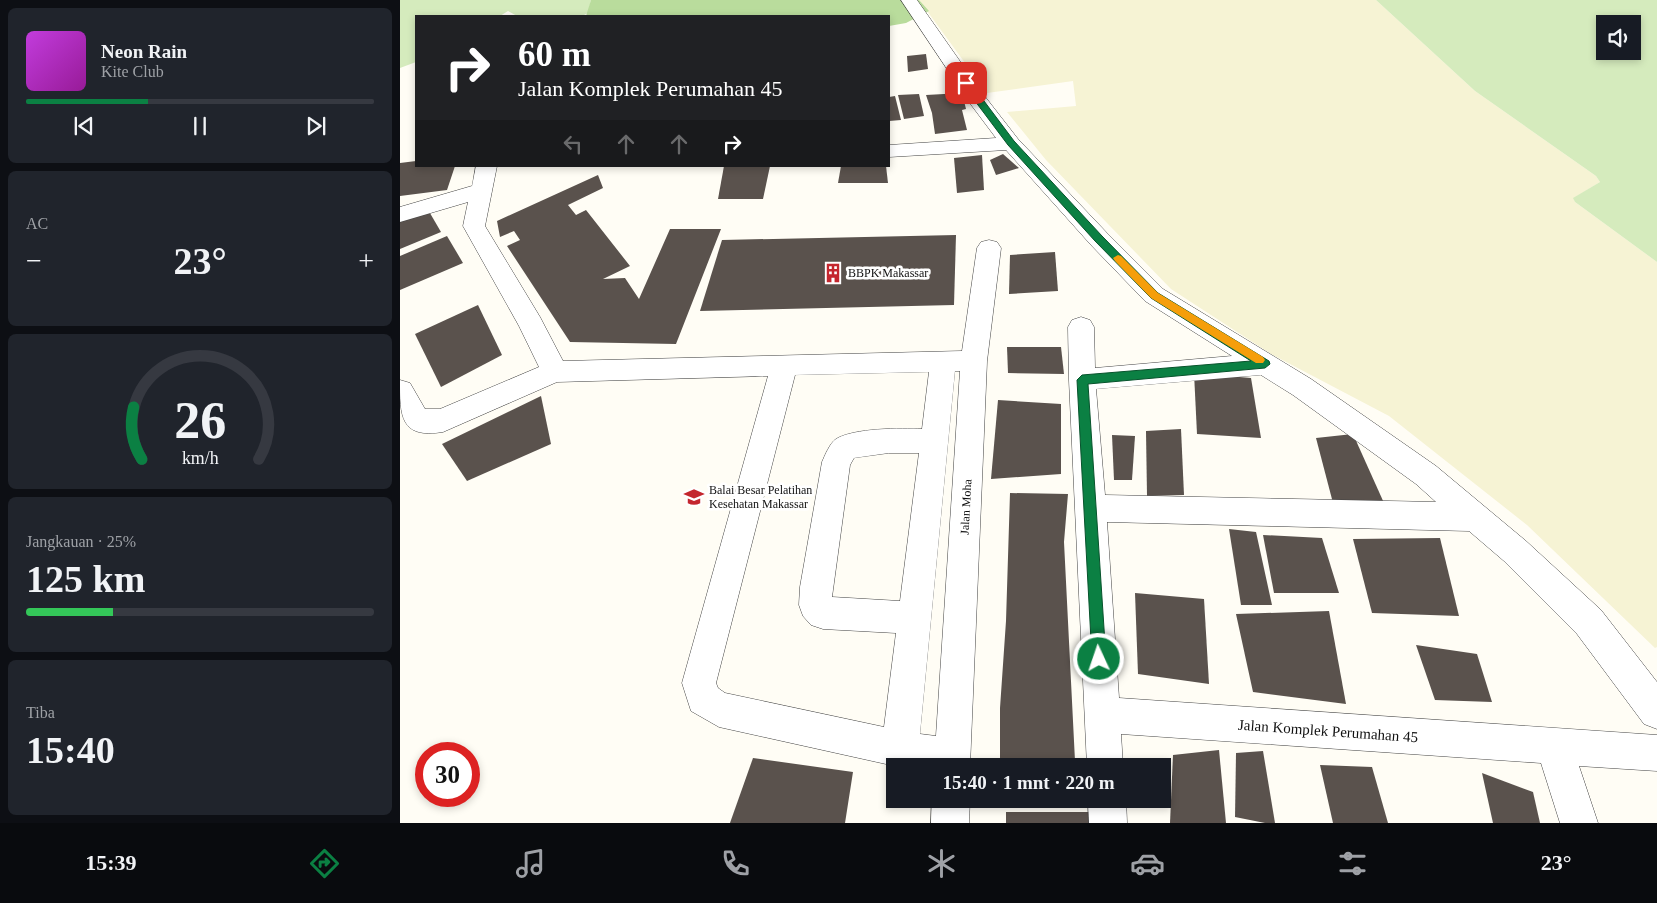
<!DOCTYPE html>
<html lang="id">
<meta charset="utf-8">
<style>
body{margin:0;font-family:Georgia,serif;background:#20242c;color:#f1f3f6;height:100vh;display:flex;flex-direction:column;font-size:19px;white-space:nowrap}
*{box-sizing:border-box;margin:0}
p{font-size:16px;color:#9ea1a6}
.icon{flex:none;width:28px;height:28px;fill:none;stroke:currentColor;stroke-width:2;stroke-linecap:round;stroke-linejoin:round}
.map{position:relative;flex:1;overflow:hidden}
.side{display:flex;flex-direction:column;gap:8px;padding:8px;background:#0d0f14;width:400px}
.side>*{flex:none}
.hud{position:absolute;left:15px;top:15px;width:475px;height:152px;border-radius:0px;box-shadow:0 2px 8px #0003;background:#202124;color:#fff;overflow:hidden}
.buttons{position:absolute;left:1196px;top:15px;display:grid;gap:10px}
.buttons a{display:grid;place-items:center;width:45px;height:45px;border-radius:0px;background:#171b24;box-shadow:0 2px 8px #0003;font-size:25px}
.speed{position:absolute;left:15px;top:742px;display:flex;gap:10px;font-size:25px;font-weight:700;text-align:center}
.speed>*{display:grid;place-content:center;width:65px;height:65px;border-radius:50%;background:#171b24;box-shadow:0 2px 8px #0003;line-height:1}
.speed .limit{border:8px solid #d22;background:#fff;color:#111}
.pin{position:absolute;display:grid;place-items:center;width:42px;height:42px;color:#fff;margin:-21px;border-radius:10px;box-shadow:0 2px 8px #0006}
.me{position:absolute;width:55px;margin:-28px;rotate:357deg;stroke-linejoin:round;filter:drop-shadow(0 0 4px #0008)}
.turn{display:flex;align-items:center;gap:18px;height:105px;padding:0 20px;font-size:22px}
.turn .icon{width:65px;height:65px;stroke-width:2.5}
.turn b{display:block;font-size:35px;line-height:42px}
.lanes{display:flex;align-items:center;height:48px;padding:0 20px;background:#0003;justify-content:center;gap:25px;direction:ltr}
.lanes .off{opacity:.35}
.big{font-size:38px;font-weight:800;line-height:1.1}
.side .card{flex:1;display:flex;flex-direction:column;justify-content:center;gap:8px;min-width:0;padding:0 18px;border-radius:8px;background:#20242c}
.side .dial{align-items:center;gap:0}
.dial svg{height:130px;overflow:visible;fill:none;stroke:#363941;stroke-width:7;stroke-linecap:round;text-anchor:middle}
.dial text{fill:#f1f3f6;stroke:none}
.song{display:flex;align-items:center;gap:15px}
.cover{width:60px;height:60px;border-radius:8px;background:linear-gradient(135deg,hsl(290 70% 55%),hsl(300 70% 35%))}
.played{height:5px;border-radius:2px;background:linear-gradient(90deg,#0b8043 35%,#363941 35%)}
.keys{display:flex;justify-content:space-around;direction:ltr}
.heat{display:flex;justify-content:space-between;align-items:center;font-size:28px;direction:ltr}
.charge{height:8px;border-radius:4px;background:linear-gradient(90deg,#34c759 25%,#363941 0)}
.trip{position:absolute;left:486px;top:758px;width:285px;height:50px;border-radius:0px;background:#171b24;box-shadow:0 2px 8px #0003;font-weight:800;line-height:50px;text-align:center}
.tabs{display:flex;height:80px;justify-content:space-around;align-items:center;background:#090b0e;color:#9ea1a6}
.tabs .icon{width:35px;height:35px}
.tabs .on{color:#0b8043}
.tabs b{font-size:22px;color:#f1f3f6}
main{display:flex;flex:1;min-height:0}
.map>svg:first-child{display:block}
.farmland{fill:#f6f3d4}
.green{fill:#d5ebbd;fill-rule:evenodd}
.forest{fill:#b9dc9c}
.building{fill:#5a524d}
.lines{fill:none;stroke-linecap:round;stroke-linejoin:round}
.minor-casing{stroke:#444;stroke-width:1}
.minor{fill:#fff;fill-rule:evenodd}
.route{fill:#0b8043;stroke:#07532c}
.slow{fill:#f59e0b}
.labels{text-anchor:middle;stroke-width:5;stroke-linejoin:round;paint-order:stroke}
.poi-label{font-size:12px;fill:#111;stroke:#fff;text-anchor:start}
.street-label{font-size:12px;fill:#111;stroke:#fff}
.near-street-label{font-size:15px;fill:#111;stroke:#fff}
</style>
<main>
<section class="side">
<div class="card">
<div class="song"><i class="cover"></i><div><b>Neon Rain</b><p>Kite Club</p></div></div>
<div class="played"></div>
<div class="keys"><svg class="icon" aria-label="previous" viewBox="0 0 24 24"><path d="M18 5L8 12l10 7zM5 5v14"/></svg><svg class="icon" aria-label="pause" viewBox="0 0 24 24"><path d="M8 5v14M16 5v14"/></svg><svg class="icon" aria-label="next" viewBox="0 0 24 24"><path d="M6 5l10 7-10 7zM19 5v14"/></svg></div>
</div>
<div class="card"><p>AC</p>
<div class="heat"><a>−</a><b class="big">23°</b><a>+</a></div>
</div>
<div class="card dial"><svg viewBox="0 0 100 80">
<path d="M14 69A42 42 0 1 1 86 69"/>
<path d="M14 69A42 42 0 0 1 9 37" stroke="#0b8043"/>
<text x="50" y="56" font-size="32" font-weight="700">26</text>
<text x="50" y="72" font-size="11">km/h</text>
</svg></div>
<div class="card"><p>Jangkauan · 25%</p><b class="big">125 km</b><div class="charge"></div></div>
<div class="card"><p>Tiba</p><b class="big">15:40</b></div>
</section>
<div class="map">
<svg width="1257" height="823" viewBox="0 0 1257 823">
<rect width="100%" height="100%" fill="#fffdf5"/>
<path class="farmland" d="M519,0H976L1075,91L1196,176L1200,182L1174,198L1175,202L1257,262V647L1255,648L1127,525L989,416L871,354L771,289L646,160L607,112L676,106L673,81L587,93Z"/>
<g class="green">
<path d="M0,0H191L188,13L182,16H117L108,11L100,16H16V62L0,68Z"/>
<path d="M976,0H1257V262L1175,202L1173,198L1200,182L1196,176L1075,91ZM1205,24H1232V51H1205Z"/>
</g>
<path class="forest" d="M191,0H519L529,11L506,23L489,26V16H186Z"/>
<g class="building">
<path d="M526,54L528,69L508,72L507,56Z"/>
<path d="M562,93L566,109L562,110L567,130L535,134L532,113L526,95Z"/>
<path d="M519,94L524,116L504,119L498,95Z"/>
<path d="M495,96L501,120L489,121V97Z"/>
<path d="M603,154L619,168L596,175L590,160Z"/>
<path d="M582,155L584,190L557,193L554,158Z"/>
<path d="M16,161V166H55L47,190L0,196V163Z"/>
<path d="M324,166H370L363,199H318Z"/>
<path d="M441,166H486L488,183H438Z"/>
<path d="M198,175L203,188L168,205L176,215L186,210L230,266L203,279L225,278L239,299L270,229H321L276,344L170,342L107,246L120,240L114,231L100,237L97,221Z"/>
<path d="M27,208L41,232L0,249V220Z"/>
<path d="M556,235L554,305L300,311L322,240Z"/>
<path d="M47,236L63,263L0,290V256Z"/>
<path d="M655,252L658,291L609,294L610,255Z"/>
<path d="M78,305L102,355L41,387L15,334Z"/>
<path d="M607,347H661L664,374L608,373Z"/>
<path d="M794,373L851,378L861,438L797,434Z"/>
<path d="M141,396L151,444L67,481L42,444Z"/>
<path d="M598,400L661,404V474L591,479Z"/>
<path d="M781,429L784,495L747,496L746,431Z"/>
<path d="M953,434L984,503H933L916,438Z"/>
<path d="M712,435L735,436L732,480H714Z"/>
<path d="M610,493L668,494L664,542L675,761L600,766V708L606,621Z"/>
<path d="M829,529L856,532L872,605H841Z"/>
<path d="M863,535L922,538L939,593H874Z"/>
<path d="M1040,538L1059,616L972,613L953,539Z"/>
<path d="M735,593L804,599L809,684L738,674Z"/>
<path d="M929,611L946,704L853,692L836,614Z"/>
<path d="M1016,645L1077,654L1092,702L1035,700Z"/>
<path d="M819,750L826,823H770L773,755Z"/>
<path d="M863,751L875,823H865L835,817L836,753Z"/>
<path d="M353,758L453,772L445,823H330Z"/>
<path d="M920,765L972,767L988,823H933Z"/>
<path d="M1082,773L1133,792L1140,823H1093Z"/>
<rect x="606" y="812" width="83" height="11"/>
</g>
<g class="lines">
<defs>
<g id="minor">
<path d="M501,0H517L583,94L618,139L707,233L763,289L911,379L1036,466L1126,541L1201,610L1257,682V729L1244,724L1177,634L1104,561L1069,531L707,522L719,698L1257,735V771L1179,766L1198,823H1160L1141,763L721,734L723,766H687L669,380L668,327L672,320L681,317L690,320L694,327L695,368L832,356L745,301L691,245L606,150L489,157V145L596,138L569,102ZM861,375L893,395L1016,484L1036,502L705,495L696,389Z"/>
<path d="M76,166H97L85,226L140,317L163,361L562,351L577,248L581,242L589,240L597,242L601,248L587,361L570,766H495L319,727L291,711L282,683L368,376L157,382L43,432C0,439 0,416 0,380L10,383L25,409H40L139,367L119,326L63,226L68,202L0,222V207L72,186ZM555,371H560L536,736L520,734ZM529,372L522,429C501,428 454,428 436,439C430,443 425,455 422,462L400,587L399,605L403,616L411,625L423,629L496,633L484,727L325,693L318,688L316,683L395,375ZM489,453H519L500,601L432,597L450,465L454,458Z"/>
<path d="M532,799H570L569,823H531Z"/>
<path d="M688,799H726L727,823H689Z"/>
</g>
</defs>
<use href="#minor" class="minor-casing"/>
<use href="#minor" class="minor"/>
</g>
<path class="route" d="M563,81H569L614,141L702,236L758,293L869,361L870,364L865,368L688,384L706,659L704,664L699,666L694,664L692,659L677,380L682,375L851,361L751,298L695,241L608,145L563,85Z"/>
<path class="slow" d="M718,255L721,256L758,293L863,357L865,360L863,363H856L751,298L715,261L713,258Z"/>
<defs>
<symbol id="building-bare" viewBox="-9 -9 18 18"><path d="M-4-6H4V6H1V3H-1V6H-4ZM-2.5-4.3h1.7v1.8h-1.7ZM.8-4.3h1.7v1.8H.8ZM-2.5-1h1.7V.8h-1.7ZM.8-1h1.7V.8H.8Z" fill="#c4262e" stroke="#fff" stroke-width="2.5" paint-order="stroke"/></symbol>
<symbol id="university-bare" viewBox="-9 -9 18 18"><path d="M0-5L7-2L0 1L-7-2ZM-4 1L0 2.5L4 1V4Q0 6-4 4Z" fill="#c4262e" stroke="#fff" stroke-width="2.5" paint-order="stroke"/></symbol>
</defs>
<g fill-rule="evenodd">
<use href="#building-bare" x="419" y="259" width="28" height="28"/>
<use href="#university-bare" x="280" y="483" width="28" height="28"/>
</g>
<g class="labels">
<g class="poi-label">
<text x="448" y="277">BBPK Makassar</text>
<text x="309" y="494">Balai Besar Pelatihan<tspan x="309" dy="14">Kesehatan Makassar</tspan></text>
</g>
<g class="street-label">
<text transform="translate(566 507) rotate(-87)" y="4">Jalan Moha</text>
</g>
<g class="near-street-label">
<text transform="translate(928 731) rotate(4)" y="5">Jalan Komplek Perumahan 45</text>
</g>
</g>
</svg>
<div class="buttons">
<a><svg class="icon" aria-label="sound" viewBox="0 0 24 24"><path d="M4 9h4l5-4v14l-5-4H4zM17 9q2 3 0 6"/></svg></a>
</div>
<div class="speed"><div class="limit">30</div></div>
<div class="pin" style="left:566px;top:83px;background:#d93025"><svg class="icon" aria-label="arrive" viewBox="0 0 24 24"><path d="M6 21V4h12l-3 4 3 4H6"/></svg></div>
<svg class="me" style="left:699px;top:659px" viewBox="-20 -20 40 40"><circle r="17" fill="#0b8043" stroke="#fff" stroke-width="3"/><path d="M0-11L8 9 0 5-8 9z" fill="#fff"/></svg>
<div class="trip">15:40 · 1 mnt · 220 m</div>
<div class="hud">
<div class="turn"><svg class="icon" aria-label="right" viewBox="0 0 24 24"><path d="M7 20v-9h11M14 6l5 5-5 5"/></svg><div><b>60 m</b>Jalan Komplek Perumahan 45</div></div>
<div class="lanes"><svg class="icon off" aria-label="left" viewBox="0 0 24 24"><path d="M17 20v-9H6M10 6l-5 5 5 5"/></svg><svg class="icon off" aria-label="ahead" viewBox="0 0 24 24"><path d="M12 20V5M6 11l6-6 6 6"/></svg><svg class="icon off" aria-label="ahead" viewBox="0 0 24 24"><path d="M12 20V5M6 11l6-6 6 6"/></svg><svg class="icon" aria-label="right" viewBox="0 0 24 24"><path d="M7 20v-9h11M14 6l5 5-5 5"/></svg></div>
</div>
</div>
</main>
<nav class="tabs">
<b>15:39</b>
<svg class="icon on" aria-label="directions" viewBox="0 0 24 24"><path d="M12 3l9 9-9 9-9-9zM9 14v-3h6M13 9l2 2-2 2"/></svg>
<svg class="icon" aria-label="music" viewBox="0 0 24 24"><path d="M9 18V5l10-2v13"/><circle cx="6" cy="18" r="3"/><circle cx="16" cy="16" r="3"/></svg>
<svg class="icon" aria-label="phone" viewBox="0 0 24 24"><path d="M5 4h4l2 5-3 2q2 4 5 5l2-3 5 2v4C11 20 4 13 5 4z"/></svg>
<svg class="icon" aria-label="climate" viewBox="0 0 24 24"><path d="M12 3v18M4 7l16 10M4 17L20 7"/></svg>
<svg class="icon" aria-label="car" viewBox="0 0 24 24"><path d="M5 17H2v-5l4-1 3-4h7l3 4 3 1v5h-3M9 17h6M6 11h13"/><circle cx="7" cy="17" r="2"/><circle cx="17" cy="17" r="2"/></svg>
<svg class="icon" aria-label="filters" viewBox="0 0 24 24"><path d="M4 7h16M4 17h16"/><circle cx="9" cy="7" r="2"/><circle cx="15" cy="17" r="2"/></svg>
<b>23°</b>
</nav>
